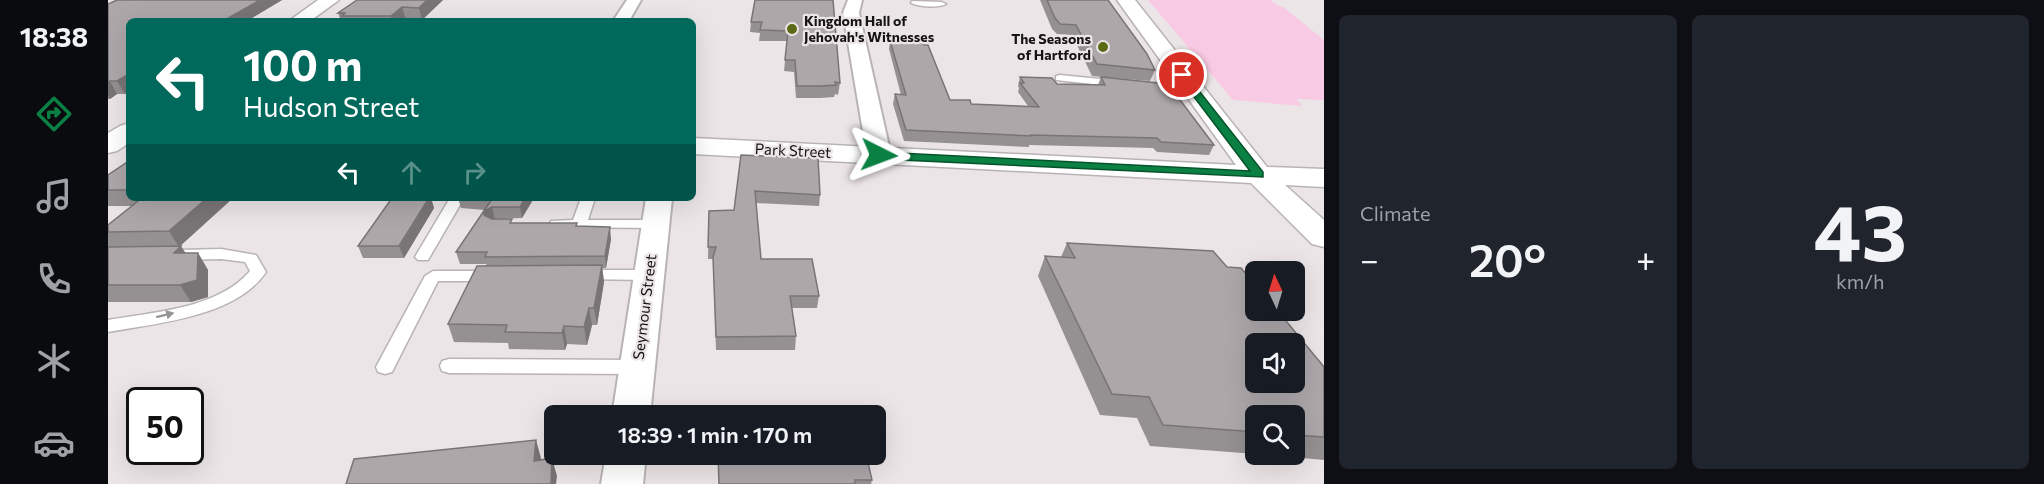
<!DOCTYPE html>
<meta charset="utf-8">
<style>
body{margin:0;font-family:Commissioner,sans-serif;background:#20242c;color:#f1f3f6;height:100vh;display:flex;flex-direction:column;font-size:22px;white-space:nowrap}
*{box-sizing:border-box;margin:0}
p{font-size:20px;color:#9ea1a6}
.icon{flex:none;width:33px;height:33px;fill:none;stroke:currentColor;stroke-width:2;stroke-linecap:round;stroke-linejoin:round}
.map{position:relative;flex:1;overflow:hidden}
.panel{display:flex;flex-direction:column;gap:15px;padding:15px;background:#0d0f14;width:720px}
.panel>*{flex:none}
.top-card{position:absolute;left:18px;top:18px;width:570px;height:183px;border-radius:9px;box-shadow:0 6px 24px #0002;background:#00695c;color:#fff;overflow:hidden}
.needle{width:39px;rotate:356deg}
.tools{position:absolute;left:1137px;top:261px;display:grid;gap:12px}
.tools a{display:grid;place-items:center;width:60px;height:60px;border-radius:9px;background:#171b24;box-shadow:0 6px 24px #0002;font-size:30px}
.speed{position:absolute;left:18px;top:387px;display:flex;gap:12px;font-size:30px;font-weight:700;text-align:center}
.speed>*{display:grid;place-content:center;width:78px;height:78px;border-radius:50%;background:#171b24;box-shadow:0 6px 24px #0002;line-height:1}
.speed .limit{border:3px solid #111;border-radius:9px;background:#fff;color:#111}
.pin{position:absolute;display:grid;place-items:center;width:51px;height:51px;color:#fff;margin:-26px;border:3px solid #fff;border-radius:50%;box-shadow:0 2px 6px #0007}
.me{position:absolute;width:66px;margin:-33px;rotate:93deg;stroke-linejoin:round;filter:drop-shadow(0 0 4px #0008)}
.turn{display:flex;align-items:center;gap:21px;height:126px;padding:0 18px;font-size:27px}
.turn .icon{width:78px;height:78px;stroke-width:2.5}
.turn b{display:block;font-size:42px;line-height:51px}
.lanes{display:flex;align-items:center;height:57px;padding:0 18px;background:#0003;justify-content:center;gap:30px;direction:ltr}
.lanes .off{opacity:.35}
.big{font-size:45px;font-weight:600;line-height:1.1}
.panel .widget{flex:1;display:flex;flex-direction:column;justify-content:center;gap:9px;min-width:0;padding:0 21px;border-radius:9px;background:#20242c}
.panel .dial{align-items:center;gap:0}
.dial b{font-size:78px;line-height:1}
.heat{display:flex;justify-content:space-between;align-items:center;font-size:33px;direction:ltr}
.panel .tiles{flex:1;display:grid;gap:15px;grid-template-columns:repeat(2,1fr)}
.trip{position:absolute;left:436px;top:405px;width:342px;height:60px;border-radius:9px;background:#171b24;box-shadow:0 6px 24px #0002;font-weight:600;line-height:60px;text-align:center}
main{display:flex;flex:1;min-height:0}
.tab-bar{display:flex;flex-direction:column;width:108px;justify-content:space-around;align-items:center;background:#090b0e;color:#9ea1a6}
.tab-bar .icon{width:42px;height:42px}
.tab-bar .on{color:#0b8043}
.tab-bar b{font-size:27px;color:#f1f3f6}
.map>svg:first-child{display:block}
.green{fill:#f9cae3}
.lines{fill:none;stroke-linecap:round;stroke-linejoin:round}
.lane-casing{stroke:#b9b3b6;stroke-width:3}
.street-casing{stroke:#b9b3b6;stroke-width:4}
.secondary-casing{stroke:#b9b3b6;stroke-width:3}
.lane{fill:#fff;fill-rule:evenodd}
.street{fill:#fff;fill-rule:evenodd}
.secondary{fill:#fff;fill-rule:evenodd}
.wall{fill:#959092}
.shaded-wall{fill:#797577}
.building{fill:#ada7aa;stroke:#797577;stroke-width:1.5;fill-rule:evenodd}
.oneway{fill:#969595}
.route{fill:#0b8043;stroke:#07532c;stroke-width:1.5}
.poi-dot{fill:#5a6a15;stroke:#ece5e8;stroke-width:2}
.labels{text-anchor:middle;stroke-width:4.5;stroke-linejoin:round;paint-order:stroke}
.far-poi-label{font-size:14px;font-weight:bold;fill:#151314;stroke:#ece5e8;text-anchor:start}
.street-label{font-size:15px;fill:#151314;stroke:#ece5e8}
</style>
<main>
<nav class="tab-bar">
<b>18:38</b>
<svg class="icon on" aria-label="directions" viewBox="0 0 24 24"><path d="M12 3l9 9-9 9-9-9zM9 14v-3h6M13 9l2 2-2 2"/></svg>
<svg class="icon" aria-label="music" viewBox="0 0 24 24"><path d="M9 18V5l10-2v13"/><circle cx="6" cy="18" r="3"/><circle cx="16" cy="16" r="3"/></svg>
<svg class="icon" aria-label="phone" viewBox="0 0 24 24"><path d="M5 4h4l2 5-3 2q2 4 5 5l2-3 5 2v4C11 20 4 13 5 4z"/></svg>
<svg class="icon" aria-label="climate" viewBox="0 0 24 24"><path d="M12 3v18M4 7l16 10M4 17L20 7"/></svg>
<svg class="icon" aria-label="car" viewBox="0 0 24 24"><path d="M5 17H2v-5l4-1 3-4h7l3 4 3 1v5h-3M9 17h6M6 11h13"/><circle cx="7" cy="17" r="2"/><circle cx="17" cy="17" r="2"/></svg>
</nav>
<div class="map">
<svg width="1216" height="484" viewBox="0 0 1216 484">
<rect width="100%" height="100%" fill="#ece5e8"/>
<path class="green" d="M1040,0H1162L1170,6H1174L1216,40V100L1188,99L1195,106L1125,100Z"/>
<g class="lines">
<defs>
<g id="lane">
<path d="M804,1L834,2L838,4C830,8 811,7 803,3Z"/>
<path d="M952,75L1012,81L1017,84L1012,87L948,80V76Z"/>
<path d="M1045,84L1086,88L1091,91L1086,94L1041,89L1040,87Z"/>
<path d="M342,198H356L320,260H310L307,257Z"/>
<path d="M473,198H487L480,220H547L554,224L547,228L443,227L441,224L443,221L465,220Z"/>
<path d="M113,249L148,255L158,272C128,317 49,323 0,332V320C45,312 110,309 142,271L137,262L113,259L71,260L63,255L71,250Z"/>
<path d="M475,270H541L549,275L541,280L469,279L467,275L469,271Z"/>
<path d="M325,271H382L390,276L382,281H330L284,372L277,374L270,372L268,367L317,276Z"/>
<path d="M341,359L529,360L536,362L538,367L536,372L529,374L341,373L334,371L332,366L334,361Z"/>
</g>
<g id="street">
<path d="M519,0H533L521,21H505Z"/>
<path d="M740,0H754L751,13L783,155L779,160L771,162L763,160L759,155L735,13Z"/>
<path d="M538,198H564L542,416H504Z"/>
<path d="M498,454H538L535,484H493Z"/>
</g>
<g id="secondary">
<path d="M210,0H231L202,21H181Z"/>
<path d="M1009,0H1027L1159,167L1216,169V187L1177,185L1216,220V247L1204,244L1143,183L585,154V138L1128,165Z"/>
<path d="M21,123V143L9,151L0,153V133L12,126Z"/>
</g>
</defs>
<use href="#lane" class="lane-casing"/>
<use href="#street" class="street-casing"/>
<use href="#secondary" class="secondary-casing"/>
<use href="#lane" class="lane"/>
<use href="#street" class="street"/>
<use href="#secondary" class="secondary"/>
</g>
<g class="wall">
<path d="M174,0L139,21H21V91L17,94H9L2,99H0V4Z"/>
<path d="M335,0L314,20H298L296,21H233L230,13Z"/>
<path d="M725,0L732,83L730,95L727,94L726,97L712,98H688L686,72L676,71L679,41H651L652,33L642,32L643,22Z"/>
<path d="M932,0H1000L1047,70L1042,81L984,76L964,35L949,34L944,29Z"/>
<path d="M782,41L842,100L863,104L920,106L910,92L911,88L910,86L912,77L949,84L990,85L993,77L1106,145L1101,155L1049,152L1045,148L921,145V147L796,141L785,104L787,94L793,95L781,49Z"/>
<path d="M633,155L712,195L711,206L648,203L653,259L711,296L709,308H684L688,336L687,350H608L605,259H600L601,211L626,210Z"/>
<path d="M21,161V198H125L72,246L78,253H90L100,270V297L83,302H0V232L24,206H0V175Z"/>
<path d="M284,198H323L326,208L296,258H255L250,246Z"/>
<path d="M350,198H426L414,218L386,219L405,223H469V226L503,239L498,268H494L496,282L489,325H484L479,345L459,344L457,350L401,349L400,343L346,342L340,324L379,266L378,264H352L348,252L377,210L353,208Z"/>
<path d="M959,243L1119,267L1216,367V460L1150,454H1186V416H1148V454L1042,446L1029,418L992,415L930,276L937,256L953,257Z"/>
<path d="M764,480L763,484H610Z"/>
</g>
<g class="shaded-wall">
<path d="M152,0H174L139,21H115Z"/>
<path d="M319,0H335L314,20L311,8Z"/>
<path d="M294,7L298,20L296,21H284L283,16Z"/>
<path d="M21,74V91L17,94L9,81Z"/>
<path d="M2,81L9,94L2,99L0,95V82Z"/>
<path d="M99,198H125L71,247L61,231Z"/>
<path d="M321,198H323L326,208L296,258L291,246Z"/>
<path d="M417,198H426L414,218L412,207Z"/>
<path d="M384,207L387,219L379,223L376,215V211Z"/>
<path d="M502,227L503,239L498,268L497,256Z"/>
<path d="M73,246L83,263L66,253Z"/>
<path d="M90,253L100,270V297L83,302L72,285Z"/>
<path d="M494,265L496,282L489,325L486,308Z"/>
<path d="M481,308L484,325L479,345L476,327Z"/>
<path d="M456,326L459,344L457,350L454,333Z"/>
<path d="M428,440L433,458L431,478L426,461Z"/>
<path d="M444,458L449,476L448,484H443Z"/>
</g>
<g class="building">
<path d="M9,0H152L115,21H21V74L9,81H2L0,82V4Z"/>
<path d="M249,0H319L311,8L294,7L283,16H234L237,13H230Z"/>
<path d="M647,0H725L732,83L727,82L728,85L713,86H689L687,60H677L680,31L652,30L654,22H643Z"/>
<path d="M939,0H1000L1039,54L1047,70L989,64L968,25L952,24L947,18Z"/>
<path d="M782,41L814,42L816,45H820L842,100H862L863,104L931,107L912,83H916L912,77L944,78L949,84L997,85L993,77L1060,84L1106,145L1053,142L1049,138L922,135L924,136L798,130L787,94L798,95Z"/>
<path d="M633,155L710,158L712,195L647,191L653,259H704L711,296H682L688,336L608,337L605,257L608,247H600L601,211L626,210Z"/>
<path d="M21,161V190H0V175Z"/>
<path d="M34,198H99L61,231L0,232V225Z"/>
<path d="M284,198H321L291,246H250Z"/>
<path d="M375,198H417L412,207H384L376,211V215L384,219H404L402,223H469L468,226L502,227L497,256L377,257L379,252H348L384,199Z"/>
<path d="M959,243L1105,251L1119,267L1133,268L1148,285V310H1169L1216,367V437L1186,435V416H1148V432L1055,425L1041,397L1004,394L937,256L967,258ZM1148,344H1186V382H1148Z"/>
<path d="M73,246L66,253H90L89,280L72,285H0V247Z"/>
<path d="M494,265L486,308H481L476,327L456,326L454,333L397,332L399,325L340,324L369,266Z"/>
<path d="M428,440L426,461L444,458L443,484H238L246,459Z"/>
<path d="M610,454H758L764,480H747V484H611Z"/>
</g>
<defs><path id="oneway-solid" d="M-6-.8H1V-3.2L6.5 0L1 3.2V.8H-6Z" transform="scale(1.5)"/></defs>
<use class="oneway" href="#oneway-solid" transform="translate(57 315) rotate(-14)"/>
<path class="route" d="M1071,73H1077L1155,172V177L771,159L766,155L771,152L1142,171L1071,77Z"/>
<g class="poi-dot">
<circle cx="684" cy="29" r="6"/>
<circle cx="995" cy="47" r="6"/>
</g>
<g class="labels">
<g class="far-poi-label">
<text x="696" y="26">Kingdom Hall of<tspan x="696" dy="16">Jehovah's Witnesses</tspan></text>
<text x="983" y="44" text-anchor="end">The Seasons<tspan x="983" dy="16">of Hartford</tspan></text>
</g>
<g class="street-label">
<text transform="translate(685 151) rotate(3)" y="5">Park Street</text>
<text transform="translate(537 307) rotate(-83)" y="5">Seymour Street</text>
</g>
</g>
</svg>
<div class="tools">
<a><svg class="needle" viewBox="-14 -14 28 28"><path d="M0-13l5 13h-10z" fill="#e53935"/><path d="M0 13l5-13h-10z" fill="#9ea1a6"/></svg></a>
<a><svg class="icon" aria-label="sound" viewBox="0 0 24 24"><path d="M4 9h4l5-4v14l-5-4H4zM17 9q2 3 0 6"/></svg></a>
<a><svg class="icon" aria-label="search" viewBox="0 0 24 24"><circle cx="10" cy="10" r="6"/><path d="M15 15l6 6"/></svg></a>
</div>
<div class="speed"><div class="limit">50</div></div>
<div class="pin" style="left:1074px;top:75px;background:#d93025"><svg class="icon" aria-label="arrive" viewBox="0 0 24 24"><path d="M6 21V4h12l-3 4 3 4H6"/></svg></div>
<svg class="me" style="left:771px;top:155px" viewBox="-20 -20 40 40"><path d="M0-17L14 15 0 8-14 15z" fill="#0b8043" stroke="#fff" stroke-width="4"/></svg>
<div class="trip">18:39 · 1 min · 170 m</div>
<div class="top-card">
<div class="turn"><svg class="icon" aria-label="left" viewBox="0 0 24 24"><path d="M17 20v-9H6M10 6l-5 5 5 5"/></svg><div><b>100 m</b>Hudson Street</div></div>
<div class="lanes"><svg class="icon" aria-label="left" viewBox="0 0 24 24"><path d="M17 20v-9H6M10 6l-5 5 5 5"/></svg><svg class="icon off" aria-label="ahead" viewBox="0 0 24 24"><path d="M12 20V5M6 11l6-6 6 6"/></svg><svg class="icon off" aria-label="right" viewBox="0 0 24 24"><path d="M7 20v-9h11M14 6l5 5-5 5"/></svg></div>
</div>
</div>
<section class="panel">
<div class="tiles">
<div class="widget"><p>Climate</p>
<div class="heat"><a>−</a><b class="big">20°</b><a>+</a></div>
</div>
<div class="widget dial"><b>43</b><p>km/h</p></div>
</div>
</section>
</main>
